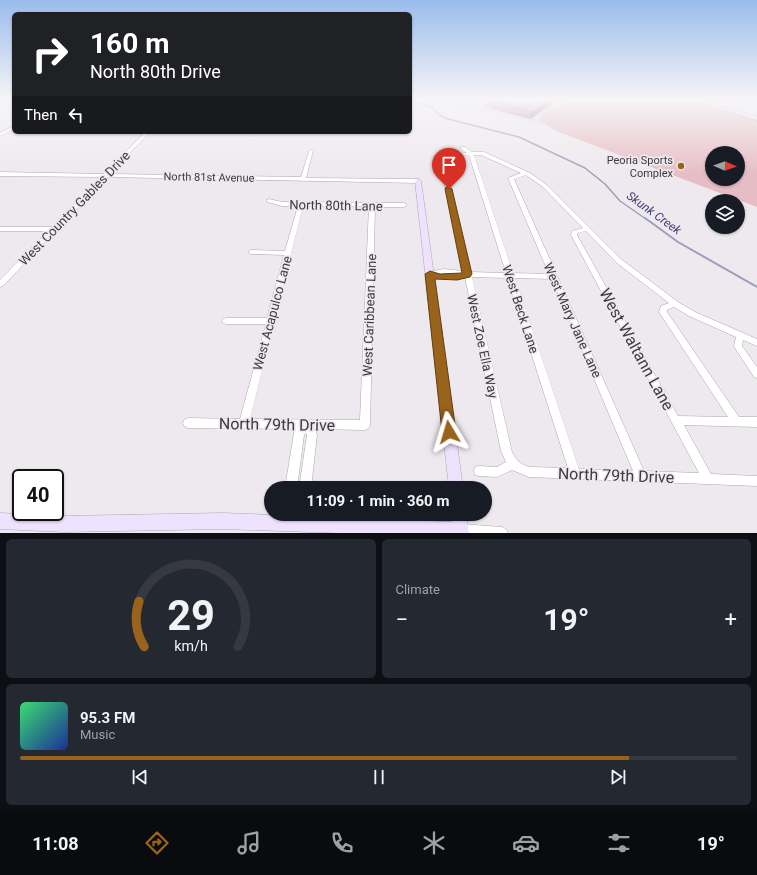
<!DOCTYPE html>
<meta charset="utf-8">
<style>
body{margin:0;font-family:Roboto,sans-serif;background:#242831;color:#f1f3f6;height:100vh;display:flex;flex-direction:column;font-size:15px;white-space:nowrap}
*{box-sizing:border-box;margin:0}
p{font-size:13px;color:#9ea1a6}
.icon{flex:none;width:22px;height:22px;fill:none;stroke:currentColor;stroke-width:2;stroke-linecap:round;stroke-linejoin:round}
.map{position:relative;height:533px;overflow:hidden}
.details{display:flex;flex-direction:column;gap:6px;padding:6px;background:#0d0f14;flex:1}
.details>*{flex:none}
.top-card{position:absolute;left:12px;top:12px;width:400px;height:122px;border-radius:6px;box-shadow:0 1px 3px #0004;background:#202124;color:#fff;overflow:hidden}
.needle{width:26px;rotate:92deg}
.buttons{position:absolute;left:705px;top:146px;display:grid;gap:8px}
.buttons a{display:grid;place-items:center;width:40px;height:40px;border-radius:50%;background:#171b24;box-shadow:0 1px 3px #0004;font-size:20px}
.speed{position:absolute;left:12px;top:469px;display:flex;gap:8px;font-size:20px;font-weight:700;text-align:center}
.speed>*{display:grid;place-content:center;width:52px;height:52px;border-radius:50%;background:#171b24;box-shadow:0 1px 3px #0004;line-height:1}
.speed .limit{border:2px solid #111;border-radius:6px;background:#fff;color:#111}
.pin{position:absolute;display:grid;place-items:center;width:34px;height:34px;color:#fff;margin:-41px -17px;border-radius:50% 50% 50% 0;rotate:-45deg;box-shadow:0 0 4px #0007}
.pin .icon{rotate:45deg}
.me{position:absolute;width:44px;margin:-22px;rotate:353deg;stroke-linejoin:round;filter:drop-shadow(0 0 3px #0008)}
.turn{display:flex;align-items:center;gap:14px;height:84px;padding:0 12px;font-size:18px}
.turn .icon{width:52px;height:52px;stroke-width:2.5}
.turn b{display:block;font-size:28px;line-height:34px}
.then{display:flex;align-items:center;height:38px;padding:0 12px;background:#0003;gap:8px;font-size:15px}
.big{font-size:30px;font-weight:700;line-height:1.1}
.details .tile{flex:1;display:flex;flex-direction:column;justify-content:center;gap:6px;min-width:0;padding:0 14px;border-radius:6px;background:#242831}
.details .dial{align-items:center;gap:0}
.dial svg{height:104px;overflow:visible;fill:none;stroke:#363941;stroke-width:7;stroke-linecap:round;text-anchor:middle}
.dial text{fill:#f1f3f6;stroke:none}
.song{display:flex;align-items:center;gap:12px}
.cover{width:48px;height:48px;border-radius:6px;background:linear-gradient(135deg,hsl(140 70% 55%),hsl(230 70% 35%))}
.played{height:4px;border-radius:2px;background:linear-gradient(90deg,#99631b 85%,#363941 85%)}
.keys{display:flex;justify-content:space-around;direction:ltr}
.heat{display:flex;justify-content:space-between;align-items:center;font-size:22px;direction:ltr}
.details .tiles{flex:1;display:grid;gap:6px;grid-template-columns:1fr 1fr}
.tile:last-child{grid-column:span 2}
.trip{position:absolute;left:264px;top:481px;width:228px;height:40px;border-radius:20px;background:#171b24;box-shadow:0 1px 3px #0004;font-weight:700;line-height:40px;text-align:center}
.dock{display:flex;height:64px;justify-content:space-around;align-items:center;background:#090b0e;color:#9ea1a6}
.dock .icon{width:28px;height:28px}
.dock .current{color:#99631b}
.dock b{font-size:18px;color:#f1f3f6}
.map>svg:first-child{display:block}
.built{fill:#e5dae6}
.green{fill:#e6bdc4;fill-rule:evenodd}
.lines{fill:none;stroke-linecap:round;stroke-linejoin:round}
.stream-far1{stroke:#9d9ebc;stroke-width:1.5}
.stream{stroke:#9d9ebc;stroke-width:2}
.street-casing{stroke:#ada7ad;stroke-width:1}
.secondary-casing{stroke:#ada7ad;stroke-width:1}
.street{fill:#fff;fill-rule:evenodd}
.secondary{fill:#eee2ff;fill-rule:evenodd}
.wall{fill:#b08ca0}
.shaded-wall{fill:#907282}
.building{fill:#cda3ba;stroke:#907282}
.route{fill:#99631b;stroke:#634012}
.poi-dot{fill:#99631b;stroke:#eee9ee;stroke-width:1.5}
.labels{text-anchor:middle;stroke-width:3.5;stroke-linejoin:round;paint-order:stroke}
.far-poi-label{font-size:11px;fill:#3d3b3d;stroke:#eee9ee;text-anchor:end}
.far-street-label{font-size:11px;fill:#3d3b3d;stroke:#eee9ee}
.far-water-label{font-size:12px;font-style:italic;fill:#434378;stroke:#eee9ee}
.street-label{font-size:13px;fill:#3d3b3d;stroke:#eee9ee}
.near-street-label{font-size:16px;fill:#3d3b3d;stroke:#eee9ee}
</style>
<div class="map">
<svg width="757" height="533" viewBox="0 0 757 533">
<rect width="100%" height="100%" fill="#eee9ee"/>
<path class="built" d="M437,100H572L544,112L540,120L549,127L527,121L451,105Z"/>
<path class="green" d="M572,100H688L757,119V207L556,131L540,120L541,115L544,112ZM712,153H738V179H712Z"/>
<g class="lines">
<path class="stream-far1" d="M410,101L431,107L441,116L448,119L519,137L585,168L605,184L620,201L646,219"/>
<path class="stream" d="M645,218L678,242L757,287"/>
<defs>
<g id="street">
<path d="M14,126V129L0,136V133Z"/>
<path d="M145,132H150L110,174L301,177L309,151L311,150L313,151L306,178L418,179L421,181L418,183L107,177L3,286L0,287V280L48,231H0V227H52L101,177L0,176V172L104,174Z"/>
<path d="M461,147H465L472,152H484L530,173L547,185L621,259L678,302L695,312L757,339V346L743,340L742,346L757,367V378L754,377L735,348L734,346L736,337L689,316L674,307L667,310V312L739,417H757V427L684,425L711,474L757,476V486L529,477L512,470L497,477L479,476L475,475L474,471L475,467L479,466L497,467L506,462L501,451L465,277C452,281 440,279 427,276L426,274L427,272L444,269L463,271L440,162L441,155L467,153L461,149ZM469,155L506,273L470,272L446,162L445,157ZM474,155H481L521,173L508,178L549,274L513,273ZM526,175L543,187L583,228L572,231L571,235L699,473L644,471L514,179ZM586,231L617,263L669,303L661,306L659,312L728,417L678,416L577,235V233ZM448,273L458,274H441ZM472,277L507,278L568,468L529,467C520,464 516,460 512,452ZM515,278L552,279L633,471L579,469Z"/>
<path d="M269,199L282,202L404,203L407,205L404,207H375L370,425L369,428L365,430L314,429L317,435L311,488H299L307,435L306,433L304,435L297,488H285L294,433L296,429L188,428L184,426L183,423L184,420L188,418L240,419L266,324H226L223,323L222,321L223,319L226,318H267L284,255L251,254L248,252L251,250L285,251L298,206H282L267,202V200ZM303,206H369L360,420L250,419Z"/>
<path d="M461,524L502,527L506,529L508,533H456L455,530L457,526Z"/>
</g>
<g id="secondary">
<path d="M691,100H699L757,116V120Z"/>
<path d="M418,179L421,181L463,488H449L415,181Z"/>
<path d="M0,513L64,516L223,513L452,522V514H466L469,533H340L223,529L64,532L0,529Z"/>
</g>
</defs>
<use href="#street" class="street-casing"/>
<use href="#secondary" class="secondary-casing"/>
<use href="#street" class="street"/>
<use href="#secondary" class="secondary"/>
</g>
<path class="wall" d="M486,100H553V104L530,119L485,107Z"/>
<path class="shaded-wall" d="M549,100H553V104L530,119L532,112Z"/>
<path class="building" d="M489,100H549L532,112Z"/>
<linearGradient id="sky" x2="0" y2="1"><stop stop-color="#9abcec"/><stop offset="0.57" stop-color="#f7f5f7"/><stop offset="1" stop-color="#f7f5f7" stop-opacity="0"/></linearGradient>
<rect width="757" height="175" fill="url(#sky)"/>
<path class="route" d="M446,187H449L452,189L472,274L470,277L457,280L435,279L456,432L454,437L449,439L444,437L442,432L425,274L430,271L440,274L462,273L445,189Z"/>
<circle class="poi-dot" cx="681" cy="166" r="4"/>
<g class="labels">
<g class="far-poi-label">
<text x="673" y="164">Peoria Sports<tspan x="673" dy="13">Complex</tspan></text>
</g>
<g class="far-street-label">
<text transform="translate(209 177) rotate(1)" y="4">North 81st Avenue</text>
</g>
<g class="far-water-label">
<text transform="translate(654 213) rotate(36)" y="4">Skunk Creek</text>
</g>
<g class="street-label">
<text transform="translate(336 205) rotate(1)" y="5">North 80th Lane</text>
<text transform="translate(74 208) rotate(-46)" y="5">West Country Gables Drive</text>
<text transform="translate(521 309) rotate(72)" y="5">West Beck Lane</text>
<text transform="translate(272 313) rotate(-75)" y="5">West Acapulco Lane</text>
<text transform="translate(369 315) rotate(-88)" y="5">West Caribbean Lane</text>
<text transform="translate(573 320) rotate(66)" y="5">West Mary Jane Lane</text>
<text transform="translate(483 346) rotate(78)" y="5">West Zoe Ella Way</text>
</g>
<g class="near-street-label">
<text transform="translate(637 349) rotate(61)" y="6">West Waltann Lane</text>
<text transform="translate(277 424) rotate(1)" y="6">North 79th Drive</text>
<text transform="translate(616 475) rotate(2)" y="6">North 79th Drive</text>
</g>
</g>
</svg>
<div class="buttons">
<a><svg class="needle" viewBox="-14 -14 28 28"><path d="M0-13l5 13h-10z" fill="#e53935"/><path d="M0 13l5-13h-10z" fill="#9ea1a6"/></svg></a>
<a><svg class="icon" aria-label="layers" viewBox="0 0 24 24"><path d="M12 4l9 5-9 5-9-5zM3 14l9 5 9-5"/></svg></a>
</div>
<div class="speed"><div class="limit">40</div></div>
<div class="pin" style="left:449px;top:189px;background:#d93025"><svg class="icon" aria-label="arrive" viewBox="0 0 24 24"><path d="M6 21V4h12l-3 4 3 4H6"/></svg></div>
<svg class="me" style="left:449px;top:432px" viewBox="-20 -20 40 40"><path d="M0-17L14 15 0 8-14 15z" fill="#99631b" stroke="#fff" stroke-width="4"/></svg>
<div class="trip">11:09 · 1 min · 360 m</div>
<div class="top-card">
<div class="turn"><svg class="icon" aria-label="right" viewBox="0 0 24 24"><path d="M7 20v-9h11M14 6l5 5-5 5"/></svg><div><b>160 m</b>North 80th Drive</div></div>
<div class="then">Then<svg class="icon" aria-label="left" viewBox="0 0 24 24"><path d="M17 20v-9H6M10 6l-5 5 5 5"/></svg></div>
</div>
</div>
<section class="details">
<div class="tiles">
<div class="tile dial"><svg viewBox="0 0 100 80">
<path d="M14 69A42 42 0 1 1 86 69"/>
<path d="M14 69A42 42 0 0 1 10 34" stroke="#99631b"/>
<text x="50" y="56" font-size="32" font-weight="700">29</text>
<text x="50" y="72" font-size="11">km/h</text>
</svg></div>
<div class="tile"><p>Climate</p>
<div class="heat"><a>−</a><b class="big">19°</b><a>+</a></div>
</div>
<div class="tile">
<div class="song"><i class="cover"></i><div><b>95.3 FM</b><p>Music</p></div></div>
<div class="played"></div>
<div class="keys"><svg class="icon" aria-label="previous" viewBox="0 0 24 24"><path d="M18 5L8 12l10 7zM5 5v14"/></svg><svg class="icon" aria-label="pause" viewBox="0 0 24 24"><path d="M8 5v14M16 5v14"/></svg><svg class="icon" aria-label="next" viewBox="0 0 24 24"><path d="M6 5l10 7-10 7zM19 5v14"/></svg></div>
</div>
</div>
</section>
<nav class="dock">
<b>11:08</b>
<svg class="icon current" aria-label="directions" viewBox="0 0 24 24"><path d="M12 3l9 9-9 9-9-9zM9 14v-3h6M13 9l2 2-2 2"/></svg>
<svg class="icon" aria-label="music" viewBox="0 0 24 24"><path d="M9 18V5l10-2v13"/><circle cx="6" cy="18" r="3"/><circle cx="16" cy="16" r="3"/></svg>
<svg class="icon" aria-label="phone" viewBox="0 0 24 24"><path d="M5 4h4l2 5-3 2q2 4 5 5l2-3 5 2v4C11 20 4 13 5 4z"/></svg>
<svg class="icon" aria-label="climate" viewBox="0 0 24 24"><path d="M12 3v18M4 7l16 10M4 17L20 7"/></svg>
<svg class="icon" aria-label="car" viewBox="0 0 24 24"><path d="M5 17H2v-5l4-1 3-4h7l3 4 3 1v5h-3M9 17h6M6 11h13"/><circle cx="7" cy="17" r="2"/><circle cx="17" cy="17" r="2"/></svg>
<svg class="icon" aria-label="filters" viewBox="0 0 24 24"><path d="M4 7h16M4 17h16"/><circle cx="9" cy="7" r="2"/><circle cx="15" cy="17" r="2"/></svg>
<b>19°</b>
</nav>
